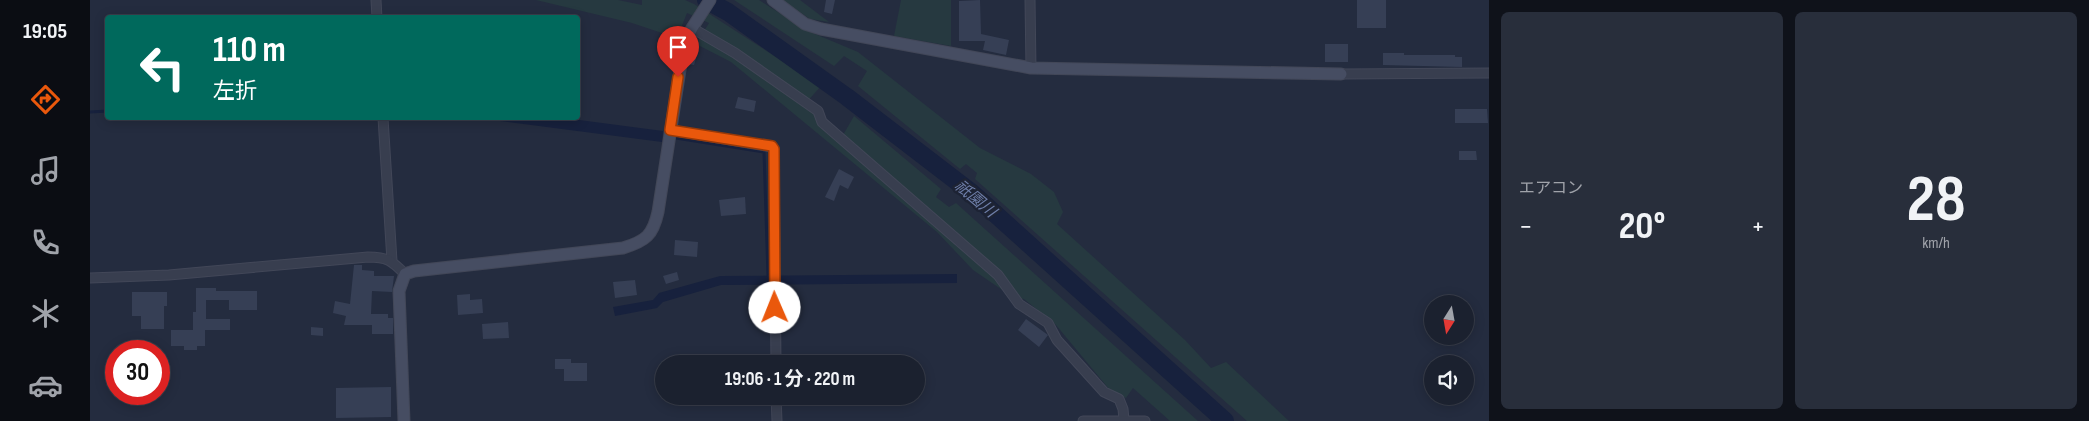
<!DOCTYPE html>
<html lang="ja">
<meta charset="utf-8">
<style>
body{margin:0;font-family:"Sofia Sans Condensed","Noto Sans JP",sans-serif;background:#282e3b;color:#f1f3f6;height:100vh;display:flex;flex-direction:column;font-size:19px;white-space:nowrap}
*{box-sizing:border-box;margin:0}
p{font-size:16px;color:#a0a3aa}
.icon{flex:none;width:28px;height:28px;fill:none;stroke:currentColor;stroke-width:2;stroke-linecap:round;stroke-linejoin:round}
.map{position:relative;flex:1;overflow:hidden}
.panel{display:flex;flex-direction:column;gap:12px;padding:12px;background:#0f121a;width:600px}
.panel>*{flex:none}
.guide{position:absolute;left:15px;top:15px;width:475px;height:105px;border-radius:5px;box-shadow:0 2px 12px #0003,0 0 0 1px #393e4b;background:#00695c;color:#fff;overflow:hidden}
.needle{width:32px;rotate:191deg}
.fabs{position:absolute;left:1334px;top:295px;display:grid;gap:10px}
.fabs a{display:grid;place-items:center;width:50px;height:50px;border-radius:50%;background:#1b212f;box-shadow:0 2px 12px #0003,0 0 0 1px #393e4b;font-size:25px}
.speed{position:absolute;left:15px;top:340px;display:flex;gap:10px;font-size:25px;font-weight:700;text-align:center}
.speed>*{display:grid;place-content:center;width:65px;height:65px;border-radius:50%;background:#1b212f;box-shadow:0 2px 12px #0003,0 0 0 1px #393e4b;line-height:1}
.speed .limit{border:8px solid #d22;background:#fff;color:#111}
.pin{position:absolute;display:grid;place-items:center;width:42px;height:42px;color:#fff;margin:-51px -21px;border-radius:50% 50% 50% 0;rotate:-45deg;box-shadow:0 0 5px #0007}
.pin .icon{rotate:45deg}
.me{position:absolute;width:55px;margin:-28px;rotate:359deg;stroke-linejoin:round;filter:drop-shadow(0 0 4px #0008)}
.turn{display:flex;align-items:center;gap:18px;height:105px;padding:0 25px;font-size:22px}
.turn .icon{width:65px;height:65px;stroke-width:2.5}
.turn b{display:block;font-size:35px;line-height:42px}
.big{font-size:38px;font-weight:700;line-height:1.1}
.panel .widget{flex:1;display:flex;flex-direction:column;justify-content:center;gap:8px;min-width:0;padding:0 18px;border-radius:8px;background:#282e3b}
.panel .dial{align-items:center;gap:0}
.dial b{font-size:65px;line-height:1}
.heat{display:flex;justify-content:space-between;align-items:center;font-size:28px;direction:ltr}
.panel .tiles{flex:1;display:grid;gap:12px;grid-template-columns:repeat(2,1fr)}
.trip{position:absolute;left:565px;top:355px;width:270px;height:50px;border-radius:25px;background:#1b212f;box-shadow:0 2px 12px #0003,0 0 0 1px #393e4b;font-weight:700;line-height:50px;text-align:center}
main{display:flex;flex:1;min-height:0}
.menu{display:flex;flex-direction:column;width:90px;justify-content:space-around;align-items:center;background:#0b0d13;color:#a0a3aa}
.menu .icon{width:35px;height:35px}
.menu .current{color:#ea580c}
.menu b{font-size:22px;color:#f1f3f6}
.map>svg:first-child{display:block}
.green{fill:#263940}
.water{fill:#17213d}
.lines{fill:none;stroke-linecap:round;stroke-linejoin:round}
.stream{stroke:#17213d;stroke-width:3}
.river{stroke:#17213d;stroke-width:18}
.building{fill:#363f55}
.street-casing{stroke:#424758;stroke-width:11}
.secondary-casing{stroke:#424758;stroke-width:13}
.street{stroke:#383e4f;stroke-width:9}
.secondary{stroke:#464d62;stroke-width:11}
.route-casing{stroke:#983908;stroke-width:12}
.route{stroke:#ea580c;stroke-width:9}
.labels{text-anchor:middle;stroke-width:5;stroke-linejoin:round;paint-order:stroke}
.water-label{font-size:16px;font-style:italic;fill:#6e7ea8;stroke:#1d2334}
</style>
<main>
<nav class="menu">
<b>19:05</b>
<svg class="icon current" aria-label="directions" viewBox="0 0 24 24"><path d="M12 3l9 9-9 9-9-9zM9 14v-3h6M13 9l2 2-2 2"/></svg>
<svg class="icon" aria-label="music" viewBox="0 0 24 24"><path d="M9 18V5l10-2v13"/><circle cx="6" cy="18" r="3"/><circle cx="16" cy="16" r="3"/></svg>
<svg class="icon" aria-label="phone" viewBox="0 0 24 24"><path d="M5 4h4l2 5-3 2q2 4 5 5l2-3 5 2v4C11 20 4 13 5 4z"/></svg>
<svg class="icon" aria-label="climate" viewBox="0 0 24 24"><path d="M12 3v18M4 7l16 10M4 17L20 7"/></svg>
<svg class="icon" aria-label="car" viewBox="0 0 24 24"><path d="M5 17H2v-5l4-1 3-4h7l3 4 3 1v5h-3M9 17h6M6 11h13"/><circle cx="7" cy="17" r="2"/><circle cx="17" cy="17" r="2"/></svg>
</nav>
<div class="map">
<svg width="1399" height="421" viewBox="0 0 1399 421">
<rect width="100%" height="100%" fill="#242c3f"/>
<g class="green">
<path d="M446,0H528L552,5V0H595L604,4L731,86L715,104L749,142L764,116L851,189L846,197L859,207L866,203L1108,421H1080L1043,388L1036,398L1019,389L966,325L934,299L924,298L883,270L847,232L641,62L606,44L619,23L597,13L587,38L542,23Z"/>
<path d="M644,0H669L718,31L768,52L890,148L941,174L964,192L973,212L967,224L1095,340L1121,368L1136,362L1199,421H1157L885,179L887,173L876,164L870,169L768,86L777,71L754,56L744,66Z"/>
<path d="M692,0H710L739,22L720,19Z"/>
<path d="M811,0H861V46L804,36Z"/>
</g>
<g class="water">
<path d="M388,118H474L573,131L572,142Z"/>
<path d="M867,274V283L631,285L573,302L567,308L525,316L523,307L563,300L569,293L630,276Z"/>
</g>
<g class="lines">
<g class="stream">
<path d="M0,112L18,111"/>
<path d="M586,138L674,152L678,276"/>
</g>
<path class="river" d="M616,0L638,12L757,97L882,193L1135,421"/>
</g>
<g class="building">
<path d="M736,0H745L742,14L734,12Z"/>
<path d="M890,0L891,34L919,40L916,55L893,50L895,41H869V1Z"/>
<rect x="1267" y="0" width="29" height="28"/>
<rect x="1235" y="44" width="23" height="18"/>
<path d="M600,53L607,55L604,65L598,64Z"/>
<path d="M1293,53H1314V55H1365V57H1372V67L1293,65Z"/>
<path d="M648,97L666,101L664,112L645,108Z"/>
<path d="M1365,109H1397L1398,123H1365Z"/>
<path d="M1369,151H1386L1387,160H1369Z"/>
<path d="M749,169L764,177L758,189L750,185L744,201L735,197Z"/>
<path d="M655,197L656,214L631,216L629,200Z"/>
<path d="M585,240L608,242L607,257L584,255Z"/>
<path d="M264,265H272V270L284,271V276H304L302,292L282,291L281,314H298V318H303V334H282V325H254L256,316L243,313L245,301L260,304Z"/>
<path d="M587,272L589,280L576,284L573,276Z"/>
<path d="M545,280L547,295L525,298L523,282Z"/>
<path d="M106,288H126V291H167V310H139V300H116V319H140V330H115V346H107V350H94V346H81V330H103V312H106Z"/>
<path d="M42,292H77V306H74V329H51V316H42Z"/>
<path d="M380,294V300L392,299L393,313L368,315L367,295Z"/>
<path d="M936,319L958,335L949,347L928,330Z"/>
<path d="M418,322L419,338L393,339L392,324Z"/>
<path d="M221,327L233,328V336L221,335Z"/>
<path d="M465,359H481V363H497V381H474V369H465Z"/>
<path d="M301,387V417L246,418V388Z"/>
</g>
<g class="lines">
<defs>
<g id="street">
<path d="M286,0L287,18"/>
<path d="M940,0L941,68"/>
<path d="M602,28L645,53L728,111L732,122L908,275L929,304L958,323L967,340L1014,392L1029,399L1033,409L1034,420"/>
<path d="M1251,74L1399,73"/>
<path d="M293,118L302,261"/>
<path d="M580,130L682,147L684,149L686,364"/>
<path d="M0,278L79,275L278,257C297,257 301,260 315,274"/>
<path d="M686,396L687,421"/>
<path d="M993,421H1055"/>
</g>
<g id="secondary">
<path d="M683,0L715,24L731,29L941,68L1251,74"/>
<path d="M314,421L309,291L315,274L324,271L533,248C556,241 563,235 568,212L594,44L602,28L620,0"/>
</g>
</defs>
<use href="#street" class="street-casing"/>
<use href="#secondary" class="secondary-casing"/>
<use href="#street" class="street"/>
<use href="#secondary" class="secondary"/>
</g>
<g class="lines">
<defs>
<path id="route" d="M588,77L580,130L682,146L684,149L685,308"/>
</defs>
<use href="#route" class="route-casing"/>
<use href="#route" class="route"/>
</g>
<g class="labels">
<g class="water-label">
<text transform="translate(886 198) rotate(40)" y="6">祇園川</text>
</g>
</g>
</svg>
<div class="fabs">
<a><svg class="needle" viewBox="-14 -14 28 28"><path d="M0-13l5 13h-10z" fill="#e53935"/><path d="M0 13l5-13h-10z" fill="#a0a3aa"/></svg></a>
<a><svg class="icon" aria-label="sound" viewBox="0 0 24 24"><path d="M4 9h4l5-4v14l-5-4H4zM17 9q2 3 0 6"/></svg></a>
</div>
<div class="speed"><div class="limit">30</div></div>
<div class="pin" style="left:588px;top:77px;background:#d93025"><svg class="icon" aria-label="arrive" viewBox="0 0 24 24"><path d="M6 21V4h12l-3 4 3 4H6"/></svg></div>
<svg class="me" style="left:685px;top:308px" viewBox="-20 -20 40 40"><circle r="19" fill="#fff"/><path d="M0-13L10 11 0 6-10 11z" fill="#ea580c"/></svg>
<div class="trip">19:06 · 1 分 · 220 m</div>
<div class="guide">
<div class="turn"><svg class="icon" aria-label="left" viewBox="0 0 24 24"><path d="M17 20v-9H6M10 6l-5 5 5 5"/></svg><div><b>110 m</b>左折</div></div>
</div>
</div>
<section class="panel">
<div class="tiles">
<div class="widget"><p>エアコン</p>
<div class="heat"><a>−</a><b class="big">20°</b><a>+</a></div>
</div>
<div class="widget dial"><b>28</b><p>km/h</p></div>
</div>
</section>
</main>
